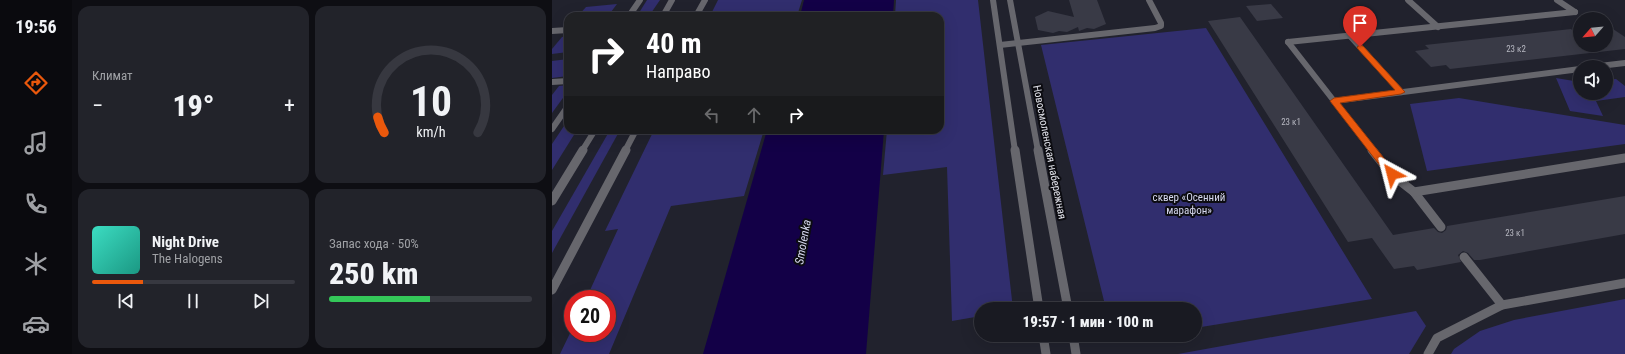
<!DOCTYPE html>
<html lang="ru">
<meta charset="utf-8">
<style>
body{margin:0;font-family:"Roboto Condensed",sans-serif;background:#22232a;color:#f1f3f6;height:100vh;display:flex;flex-direction:column;font-size:15px;white-space:nowrap}
*{box-sizing:border-box;margin:0}
p{font-size:13px;color:#9fa1a5}
.icon{flex:none;width:22px;height:22px;fill:none;stroke:currentColor;stroke-width:2;stroke-linecap:round;stroke-linejoin:round}
.map{position:relative;flex:1;overflow:hidden}
.sheet{display:flex;flex-direction:column;gap:6px;padding:6px;background:#0e0e13;width:480px}
.sheet>*{flex:none}
.banner{position:absolute;left:12px;top:12px;width:380px;height:122px;border-radius:12px;box-shadow:0 4px 16px #0002,0 0 0 1px #373840;background:#202124;color:#fff;overflow:hidden}
.needle{width:26px;rotate:243deg}
.buttons{position:absolute;left:1021px;top:12px;display:grid;gap:8px}
.buttons a{display:grid;place-items:center;width:40px;height:40px;border-radius:50%;background:#191a22;box-shadow:0 4px 16px #0002,0 0 0 1px #373840;font-size:20px}
.speed{position:absolute;left:12px;top:290px;display:flex;gap:8px;font-size:20px;font-weight:700;text-align:center}
.speed>*{display:grid;place-content:center;width:52px;height:52px;border-radius:50%;background:#191a22;box-shadow:0 4px 16px #0002,0 0 0 1px #373840;line-height:1}
.speed .limit{border:6px solid #d22;background:#fff;color:#111}
.pin{position:absolute;display:grid;place-items:center;width:34px;height:34px;color:#fff;margin:-41px -17px;border-radius:50% 50% 50% 0;rotate:-45deg;box-shadow:0 0 4px #0007}
.pin .icon{rotate:45deg}
.me{position:absolute;width:44px;margin:-22px;rotate:322deg;stroke-linejoin:round;filter:drop-shadow(0 0 3px #0008)}
.turn{display:flex;align-items:center;gap:14px;height:84px;padding:0 16px;font-size:18px}
.turn .icon{width:52px;height:52px;stroke-width:2.5}
.turn b{display:block;font-size:28px;line-height:34px}
.lanes{display:flex;align-items:center;height:38px;padding:0 16px;background:#0003;justify-content:center;gap:20px;direction:ltr}
.lanes .off{opacity:.35}
.big{font-size:30px;font-weight:800;line-height:1.1}
.sheet .card{flex:1;display:flex;flex-direction:column;justify-content:center;gap:6px;min-width:0;padding:0 14px;border-radius:12px;background:#22232a}
.sheet .dial{align-items:center;gap:0}
.dial svg{height:104px;overflow:visible;fill:none;stroke:#373840;stroke-width:7;stroke-linecap:round;text-anchor:middle}
.dial text{fill:#f1f3f6;stroke:none}
.song{display:flex;align-items:center;gap:12px}
.cover{width:48px;height:48px;border-radius:6px;background:linear-gradient(135deg,hsl(170 70% 55%),hsl(170 70% 35%))}
.played{height:4px;border-radius:2px;background:linear-gradient(90deg,#ea580c 25%,#373840 25%)}
.keys{display:flex;justify-content:space-around;direction:ltr}
.heat{display:flex;justify-content:space-between;align-items:center;font-size:22px;direction:ltr}
.charge{height:6px;border-radius:3px;background:linear-gradient(90deg,#34c759 50%,#373840 0)}
.sheet .tiles{flex:1;display:grid;gap:6px;grid-template-columns:repeat(2,1fr)}
.trip{position:absolute;left:422px;top:302px;width:228px;height:40px;border-radius:20px;background:#191a22;box-shadow:0 4px 16px #0002,0 0 0 1px #373840;font-weight:800;line-height:40px;text-align:center}
main{display:flex;flex:1;min-height:0}
.menu{display:flex;flex-direction:column;width:72px;justify-content:space-around;align-items:center;background:#0a0a0e;color:#9fa1a5}
.menu .icon{width:28px;height:28px}
.menu .active{color:#ea580c}
.menu b{font-size:18px;color:#f1f3f6}
.map>svg:first-child{display:block}
.green{fill:#312e6e}
.water{fill:#130047}
.building{fill:#393a46}
.lines{fill:none;stroke-linecap:round;stroke-linejoin:round}
.service-far1{stroke:#67676d;stroke-width:6}
.service{stroke:#67676d;stroke-width:9}
.minor-far1{stroke:#67676d;stroke-width:6}
.minor{stroke:#67676d;stroke-width:9}
.tertiary-far1{stroke:#67676d;stroke-width:6}
.tertiary{stroke:#67676d;stroke-width:9}
.route{fill:#ea580c;stroke:#983908}
.labels{text-anchor:middle;stroke-width:4;stroke-linejoin:round;paint-order:stroke}
.number-label{font-size:9px;fill:#b6b7c0}
.street-label{font-size:11px;fill:#e0e1e9;stroke:#0c0c11}
.park-label{font-size:11px;fill:#d6d8ee;stroke:#0c0c11}
.water-label{font-size:12px;font-style:italic;fill:#d8daf0;stroke:#0c0c11}
</style>
<main>
<nav class="menu">
<b>19:56</b>
<svg class="icon active" aria-label="directions" viewBox="0 0 24 24"><path d="M12 3l9 9-9 9-9-9zM9 14v-3h6M13 9l2 2-2 2"/></svg>
<svg class="icon" aria-label="music" viewBox="0 0 24 24"><path d="M9 18V5l10-2v13"/><circle cx="6" cy="18" r="3"/><circle cx="16" cy="16" r="3"/></svg>
<svg class="icon" aria-label="phone" viewBox="0 0 24 24"><path d="M5 4h4l2 5-3 2q2 4 5 5l2-3 5 2v4C11 20 4 13 5 4z"/></svg>
<svg class="icon" aria-label="climate" viewBox="0 0 24 24"><path d="M12 3v18M4 7l16 10M4 17L20 7"/></svg>
<svg class="icon" aria-label="car" viewBox="0 0 24 24"><path d="M5 17H2v-5l4-1 3-4h7l3 4 3 1v5h-3M9 17h6M6 11h13"/><circle cx="7" cy="17" r="2"/><circle cx="17" cy="17" r="2"/></svg>
</nav>
<section class="sheet">
<div class="tiles">
<div class="card"><p>Климат</p>
<div class="heat"><a>−</a><b class="big">19°</b><a>+</a></div>
</div>
<div class="card dial"><svg viewBox="0 0 100 80">
<path d="M14 69A42 42 0 1 1 86 69"/>
<path d="M14 69A42 42 0 0 1 9 57" stroke="#ea580c"/>
<text x="50" y="56" font-size="32" font-weight="700">10</text>
<text x="50" y="72" font-size="11">km/h</text>
</svg></div>
<div class="card">
<div class="song"><i class="cover"></i><div><b>Night Drive</b><p>The Halogens</p></div></div>
<div class="played"></div>
<div class="keys"><svg class="icon" aria-label="previous" viewBox="0 0 24 24"><path d="M18 5L8 12l10 7zM5 5v14"/></svg><svg class="icon" aria-label="pause" viewBox="0 0 24 24"><path d="M8 5v14M16 5v14"/></svg><svg class="icon" aria-label="next" viewBox="0 0 24 24"><path d="M6 5l10 7-10 7zM19 5v14"/></svg></div>
</div>
<div class="card"><p>Запас хода · 50%</p><b class="big">250 km</b><div class="charge"></div></div>
</div>
</section>
<div class="map">
<svg width="1073" height="354" viewBox="0 0 1073 354">
<rect width="100%" height="100%" fill="#21222d"/>
<g class="green">
<path d="M95,0H108L97,16H85Z"/>
<path d="M166,0H250L245,16H158Z"/>
<path d="M344,0H426L461,309H429V316L400,321L395,167L331,175L335,130H388V16H343Z"/>
<path d="M65,4L56,16H26L34,7Z"/>
<path d="M654,28L820,299L643,328V309H554L489,45Z"/>
<path d="M16,36V52L0,54V49L10,37Z"/>
<path d="M16,59V76L0,78V61Z"/>
<path d="M1004,78L1028,82V93H1054V80L1064,79L1073,86V97L1044,101L1051,116L1018,111Z"/>
<path d="M16,85V91L0,113V95L7,86Z"/>
<path d="M907,98L1073,125V144L875,171L858,104Z"/>
<path d="M16,120V130H25L0,170V144Z"/>
<path d="M58,130H68L0,253V231Z"/>
<path d="M102,130H212L192,196L119,206L57,354H8L21,327V333H55V299H34L66,229L53,231Z"/>
<path d="M1073,299V354H899L902,349L928,331L962,320Z"/>
<path d="M864,311L874,326L857,354H626Z"/>
<path d="M560,335H603L562,342Z"/>
</g>
<g class="water">
<path d="M252,0H342L341,16H248Z"/>
<path d="M215,130H332L314,354H151Z"/>
</g>
<g class="building">
<path d="M517,0H545L554,24L542,29L535,28L527,31L526,27L515,32L507,31L501,33L486,30L483,17L496,11L522,17Z"/>
<path d="M719,4L731,18L705,21L694,6Z"/>
<path d="M688,17L841,235L882,228L886,232L890,233L894,230L895,226L1073,196V234L928,260H922L916,253L911,251L906,255L909,262L865,270L862,266L842,269L820,238L796,242L656,21Z"/>
<path d="M1019,29L1021,31L1028,30V45H1054V30L1061,29L1073,37V49L898,69L894,65L879,67L863,51L877,49L873,45Z"/>
</g>
<g class="lines">
<g class="service-far1">
<path d="M856,0L886,27"/>
<path d="M1005,0L1023,12"/>
<path d="M0,31L16,30"/>
<path d="M798,36L849,92"/>
<path d="M736,42L1023,12"/>
<path d="M736,42L821,151"/>
<path d="M448,45L603,28L609,26V23L597,0"/>
<path d="M1039,67L1073,63"/>
<path d="M0,82L16,81"/>
<path d="M782,101L1028,69"/>
</g>
<g class="service">
<path d="M820,150L839,174L862,192L889,227"/>
<path d="M862,192L1073,158"/>
<path d="M912,257L950,305"/>
</g>
<g class="minor-far1">
<path d="M77,16L88,0"/>
<path d="M0,129L16,106"/>
</g>
<path class="minor" d="M876,354L885,338L950,305L1073,283"/>
<g class="tertiary-far1">
<path d="M441,0L463,151"/>
<path d="M458,0L486,151"/>
<path d="M111,16L120,0"/>
<path d="M144,16L153,0"/>
<path d="M30,151L43,130"/>
<path d="M73,151L84,130"/>
</g>
<g class="tertiary">
<path d="M463,150L487,309"/>
<path d="M486,150L516,309"/>
<path d="M0,201L31,150"/>
<path d="M0,290L74,150"/>
<path d="M491,335L494,354"/>
<path d="M521,335L524,354"/>
</g>
</g>
<path class="route" d="M808,45L811,46L853,92L849,94L788,103L843,172L844,174L843,176H836L778,101L782,98L843,90L806,49L805,47Z"/>
<g class="labels">
<g class="number-label">
<text x="964" y="52">23 к2</text>
<text x="739" y="125">23 к1</text>
<text x="963" y="236">23 к1</text>
</g>
<g class="street-label">
<text transform="translate(498 152) rotate(79)" y="4">Новосмоленская набережная</text>
</g>
<g class="park-label">
<text x="637" y="201">сквер «Осенний<tspan x="637" dy="13">марафон»</tspan></text>
</g>
<g class="water-label">
<text transform="translate(251 242) rotate(-80)" y="4">Smolenka</text>
</g>
</g>
</svg>
<div class="buttons">
<a><svg class="needle" viewBox="-14 -14 28 28"><path d="M0-13l5 13h-10z" fill="#e53935"/><path d="M0 13l5-13h-10z" fill="#9fa1a5"/></svg></a>
<a><svg class="icon" aria-label="sound" viewBox="0 0 24 24"><path d="M4 9h4l5-4v14l-5-4H4zM17 9q2 3 0 6"/></svg></a>
</div>
<div class="speed"><div class="limit">20</div></div>
<div class="pin" style="left:808px;top:47px;background:#d93025"><svg class="icon" aria-label="arrive" viewBox="0 0 24 24"><path d="M6 21V4h12l-3 4 3 4H6"/></svg></div>
<svg class="me" style="left:840px;top:174px" viewBox="-20 -20 40 40"><path d="M0-17L14 15 0 8-14 15z" fill="#ea580c" stroke="#fff" stroke-width="4"/></svg>
<div class="trip">19:57 · 1 мин · 100 m</div>
<div class="banner">
<div class="turn"><svg class="icon" aria-label="right" viewBox="0 0 24 24"><path d="M7 20v-9h11M14 6l5 5-5 5"/></svg><div><b>40 m</b>Направо</div></div>
<div class="lanes"><svg class="icon off" aria-label="left" viewBox="0 0 24 24"><path d="M17 20v-9H6M10 6l-5 5 5 5"/></svg><svg class="icon off" aria-label="ahead" viewBox="0 0 24 24"><path d="M12 20V5M6 11l6-6 6 6"/></svg><svg class="icon" aria-label="right" viewBox="0 0 24 24"><path d="M7 20v-9h11M14 6l5 5-5 5"/></svg></div>
</div>
</div>
</main>
